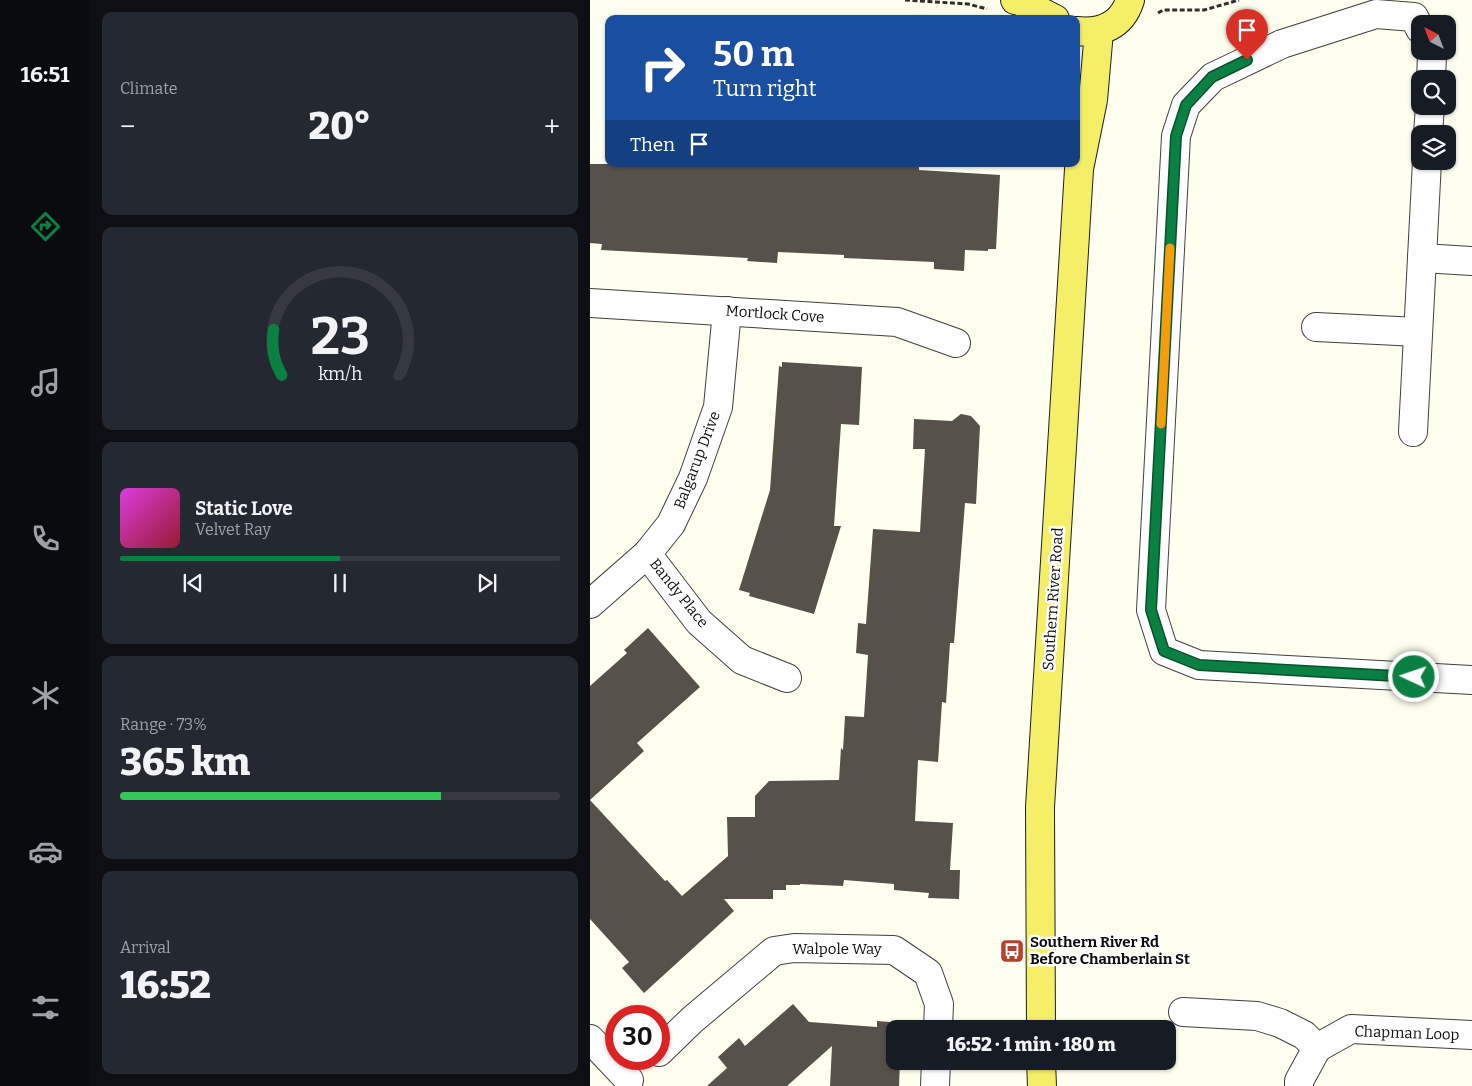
<!DOCTYPE html>
<meta charset="utf-8">
<style>
body{margin:0;font-family:Bitter,serif;background:#242831;color:#f1f3f6;height:100vh;display:flex;flex-direction:column;font-size:19px;white-space:nowrap}
*{box-sizing:border-box;margin:0}
p{font-size:16px;color:#9ea1a6}
.icon{flex:none;width:28px;height:28px;fill:none;stroke:currentColor;stroke-width:2;stroke-linecap:round;stroke-linejoin:round}
.map{position:relative;flex:1;overflow:hidden}
.details{display:flex;flex-direction:column;gap:12px;padding:12px;background:#0d0f14;width:500px}
.details>*{flex:none}
.top-card{position:absolute;left:15px;top:15px;width:475px;height:152px;border-radius:10px;box-shadow:0 1px 4px #0004;background:#1a4fa0;color:#fff;overflow:hidden}
.needle{width:32px;rotate:318deg}
.controls{position:absolute;left:821px;top:15px;display:grid;gap:10px}
.controls a{display:grid;place-items:center;width:45px;height:45px;border-radius:10px;background:#171b24;box-shadow:0 1px 4px #0004;font-size:25px}
.speed{position:absolute;left:15px;top:1005px;display:flex;gap:10px;font-size:25px;font-weight:700;text-align:center}
.speed>*{display:grid;place-content:center;width:65px;height:65px;border-radius:50%;background:#171b24;box-shadow:0 1px 4px #0004;line-height:1}
.speed .limit{border:8px solid #d22;background:#fff;color:#111}
.pin{position:absolute;display:grid;place-items:center;width:42px;height:42px;color:#fff;margin:-51px -21px;border-radius:50% 50% 50% 0;rotate:-45deg;box-shadow:0 0 5px #0007}
.pin .icon{rotate:45deg}
.me{position:absolute;width:55px;margin:-28px;rotate:273deg;stroke-linejoin:round;filter:drop-shadow(0 0 4px #0008)}
.turn{display:flex;align-items:center;gap:18px;height:105px;padding:0 25px;font-size:22px}
.turn .icon{width:65px;height:65px;stroke-width:2.5}
.turn b{display:block;font-size:35px;line-height:42px}
.then{display:flex;align-items:center;height:48px;padding:0 25px;background:#0003;gap:10px;font-size:19px}
.big{font-size:38px;font-weight:800;line-height:1.1}
.details .tile{flex:1;display:flex;flex-direction:column;justify-content:center;gap:8px;min-width:0;padding:0 18px;border-radius:10px;background:#242831}
.details .dial{align-items:center;gap:0}
.dial svg{height:130px;overflow:visible;fill:none;stroke:#363941;stroke-width:7;stroke-linecap:round;text-anchor:middle}
.dial text{fill:#f1f3f6;stroke:none}
.song{display:flex;align-items:center;gap:15px}
.cover{width:60px;height:60px;border-radius:8px;background:linear-gradient(135deg,hsl(300 70% 55%),hsl(350 70% 35%))}
.played{height:5px;border-radius:2px;background:linear-gradient(90deg,#0b8043 50%,#363941 50%)}
.keys{display:flex;justify-content:space-around;direction:ltr}
.heat{display:flex;justify-content:space-between;align-items:center;font-size:28px;direction:ltr}
.charge{height:8px;border-radius:4px;background:linear-gradient(90deg,#34c759 73%,#363941 0)}
.trip{position:absolute;left:296px;top:1020px;width:290px;height:50px;border-radius:10px;background:#171b24;box-shadow:0 1px 4px #0004;font-weight:800;line-height:50px;text-align:center}
main{display:flex;flex:1;min-height:0}
.tabs{display:flex;flex-direction:column;width:90px;justify-content:space-around;align-items:center;background:#090b0e;color:#9ea1a6}
.tabs .icon{width:35px;height:35px}
.tabs .active{color:#0b8043}
.tabs b{font-size:22px;color:#f1f3f6}
.map>svg:first-child{display:block}
.building{fill:#56514a}
.lines{fill:none;stroke-linecap:round;stroke-linejoin:round}
.minor-casing{stroke:#404040;stroke-width:30}
.major-casing{stroke:#1e1e1e;stroke-width:30}
.path{stroke:#2f2f2f;stroke-width:3;stroke-dasharray:5 2.5;stroke-linecap:butt}
.minor{stroke:#fff;stroke-width:28}
.major{stroke:#f5ef68;stroke-width:28}
.route-casing{stroke:#07532c;stroke-width:12}
.route{stroke:#0b8043;stroke-width:9}
.slow{stroke:#f59e0b;stroke-width:9}
.labels{text-anchor:middle;stroke-width:5;stroke-linejoin:round;paint-order:stroke}
.street-label{font-size:15px;fill:#0d0d0d;stroke:#fff}
.poi-label{font-size:15px;font-weight:bold;fill:#0d0d0d;stroke:#fff;text-anchor:start}
</style>
<main>
<nav class="tabs">
<b>16:51</b>
<svg class="icon active" aria-label="directions" viewBox="0 0 24 24"><path d="M12 3l9 9-9 9-9-9zM9 14v-3h6M13 9l2 2-2 2"/></svg>
<svg class="icon" aria-label="music" viewBox="0 0 24 24"><path d="M9 18V5l10-2v13"/><circle cx="6" cy="18" r="3"/><circle cx="16" cy="16" r="3"/></svg>
<svg class="icon" aria-label="phone" viewBox="0 0 24 24"><path d="M5 4h4l2 5-3 2q2 4 5 5l2-3 5 2v4C11 20 4 13 5 4z"/></svg>
<svg class="icon" aria-label="climate" viewBox="0 0 24 24"><path d="M12 3v18M4 7l16 10M4 17L20 7"/></svg>
<svg class="icon" aria-label="car" viewBox="0 0 24 24"><path d="M5 17H2v-5l4-1 3-4h7l3 4 3 1v5h-3M9 17h6M6 11h13"/><circle cx="7" cy="17" r="2"/><circle cx="17" cy="17" r="2"/></svg>
<svg class="icon" aria-label="filters" viewBox="0 0 24 24"><path d="M4 7h16M4 17h16"/><circle cx="9" cy="7" r="2"/><circle cx="15" cy="17" r="2"/></svg>
</nav>
<section class="details">
<div class="tile"><p>Climate</p>
<div class="heat"><a>−</a><b class="big">20°</b><a>+</a></div>
</div>
<div class="tile dial"><svg viewBox="0 0 100 80">
<path d="M14 69A42 42 0 1 1 86 69"/>
<path d="M14 69A42 42 0 0 1 9 41" stroke="#0b8043"/>
<text x="50" y="56" font-size="32" font-weight="700">23</text>
<text x="50" y="72" font-size="11">km/h</text>
</svg></div>
<div class="tile">
<div class="song"><i class="cover"></i><div><b>Static Love</b><p>Velvet Ray</p></div></div>
<div class="played"></div>
<div class="keys"><svg class="icon" aria-label="previous" viewBox="0 0 24 24"><path d="M18 5L8 12l10 7zM5 5v14"/></svg><svg class="icon" aria-label="pause" viewBox="0 0 24 24"><path d="M8 5v14M16 5v14"/></svg><svg class="icon" aria-label="next" viewBox="0 0 24 24"><path d="M6 5l10 7-10 7zM19 5v14"/></svg></div>
</div>
<div class="tile"><p>Range · 73%</p><b class="big">365 km</b><div class="charge"></div></div>
<div class="tile"><p>Arrival</p><b class="big">16:52</b></div>
</section>
<div class="map">
<svg width="882" height="1086" viewBox="0 0 882 1086">
<rect width="100%" height="100%" fill="#feffee"/>
<g class="building">
<path d="M0,164H329V170L410,175L406,249H398V251L375,250L374,271L344,269V262L254,258V255L188,252L187,263L157,261L158,258L11,250L12,244L0,243Z"/>
<path d="M192,362L272,367L269,425L251,424L244,526H251L224,614L159,596L160,593L149,590L180,490L189,366L192,367Z"/>
<path d="M371,414L381,416L390,426L386,504L375,503L364,643H360L356,703L352,702L348,762L328,760L325,821L363,823L360,870H370L369,899L338,898L339,893L304,890V884L254,880L253,886L210,884V885H196V890H183V899H134L144,911L54,993L32,968L39,962L0,919V686L37,653L34,650L58,628L110,687L47,743L54,751L0,800L75,881L77,880L92,896L138,856L137,817H165V796L179,781L249,780L251,748L253,750L255,716L274,717L278,655L266,653L268,623L276,624L283,529L330,532L335,449H323L324,419L362,421Z"/>
<path d="M203,1004L219,1022L287,1027V1021L313,1023L312,1029H305V1061H310L309,1086H240L242,1046L197,1086H117L137,1068L128,1057L149,1038L155,1046Z"/>
</g>
<g class="lines">
<defs>
<g id="minor">
<path d="M830,29L824,17L786,14L692,44L623,77L596,105L586,136L561,610L574,651L609,665L882,680"/>
<path d="M840,51L842,56L841,79"/>
<path d="M838,134L840,106"/>
<path d="M832,258L882,261"/>
<path d="M0,303L307,322L366,343"/>
<path d="M726,327L828,332"/>
<path d="M823,432L837,161"/>
<path d="M57,554L109,622L152,660L197,678"/>
<path d="M0,604L57,554L81,524L103,478L128,407L137,311"/>
<path d="M593,1012L667,1016L690,1023L714,1035L727,1048"/>
<path d="M0,1039L39,1080"/>
<path d="M727,1048L761,1029L882,1035"/>
<path d="M69,1052L102,1020L184,951L204,948L304,950L338,973L349,1004L348,1029"/>
<path d="M345,1086L346,1061"/>
<path d="M709,1086V1081L727,1048"/>
</g>
<g id="major">
<path d="M425,0L430,1L465,19"/>
<path d="M486,31C511,34 532,26 540,0"/>
<path d="M451,1029L450,807L489,169L503,100L509,31"/>
<path d="M451,1061L452,1086"/>
</g>
</defs>
<use href="#minor" class="minor-casing"/>
<use href="#major" class="major-casing"/>
<g class="path">
<path d="M315,0L378,4L397,9"/>
<path d="M568,13L573,10H614L649,0"/>
</g>
<use href="#minor" class="minor"/>
<use href="#major" class="major"/>
</g>
<g class="lines">
<defs>
<path id="route" d="M657,60L622,77L596,105L586,136L561,610L574,651L609,665L824,677"/>
</defs>
<use href="#route" class="route-casing"/>
<use href="#route" class="route"/>
<path class="slow" d="M571,424L580,248"/>
</g>
<defs>
<symbol id="bus-square" viewBox="-11 -11 22 22"><rect x="-9" y="-9" width="18" height="18" rx="4" fill="#ba4029" stroke="#fff"/><path d="M-5-6H5V4H4V6H2V4H-2V6H-4V4H-5ZM-3.5-4V0h7V-4ZM-3.5 1.2v1.5H-2V1.2ZM2 1.2v1.5H3.5V1.2Z" fill="#fff"/></symbol>
</defs>
<g fill-rule="evenodd">
<use href="#bus-square" x="408" y="937" width="28" height="28"/>
</g>
<g class="labels">
<g class="street-label">
<text transform="translate(185 314) rotate(4)" y="5">Mortlock Cove</text>
<text transform="translate(107 460) rotate(-69)" y="5">Balgarup Drive</text>
<text transform="translate(89 593) rotate(51)" y="5">Bandy Place</text>
<text transform="translate(463 599) rotate(-86)" y="5">Southern River Road</text>
<text x="247" y="954">Walpole Way</text>
<text transform="translate(817 1033) rotate(2)" y="5">Chapman Loop</text>
</g>
<g class="poi-label">
<text x="440" y="947">Southern River Rd<tspan x="440" dy="17">Before Chamberlain St</tspan></text>
</g>
</g>
</svg>
<div class="controls">
<a><svg class="needle" viewBox="-14 -14 28 28"><path d="M0-13l5 13h-10z" fill="#e53935"/><path d="M0 13l5-13h-10z" fill="#9ea1a6"/></svg></a>
<a><svg class="icon" aria-label="search" viewBox="0 0 24 24"><circle cx="10" cy="10" r="6"/><path d="M15 15l6 6"/></svg></a>
<a><svg class="icon" aria-label="layers" viewBox="0 0 24 24"><path d="M12 4l9 5-9 5-9-5zM3 14l9 5 9-5"/></svg></a>
</div>
<div class="speed"><div class="limit">30</div></div>
<div class="pin" style="left:657px;top:60px;background:#d93025"><svg class="icon" aria-label="arrive" viewBox="0 0 24 24"><path d="M6 21V4h12l-3 4 3 4H6"/></svg></div>
<svg class="me" style="left:824px;top:677px" viewBox="-20 -20 40 40"><circle r="17" fill="#0b8043" stroke="#fff" stroke-width="3"/><path d="M0-11L8 9 0 5-8 9z" fill="#fff"/></svg>
<div class="trip">16:52 · 1 min · 180 m</div>
<div class="top-card">
<div class="turn"><svg class="icon" aria-label="right" viewBox="0 0 24 24"><path d="M7 20v-9h11M14 6l5 5-5 5"/></svg><div><b>50 m</b>Turn right</div></div>
<div class="then">Then<svg class="icon" aria-label="arrive" viewBox="0 0 24 24"><path d="M6 21V4h12l-3 4 3 4H6"/></svg></div>
</div>
</div>
</main>
